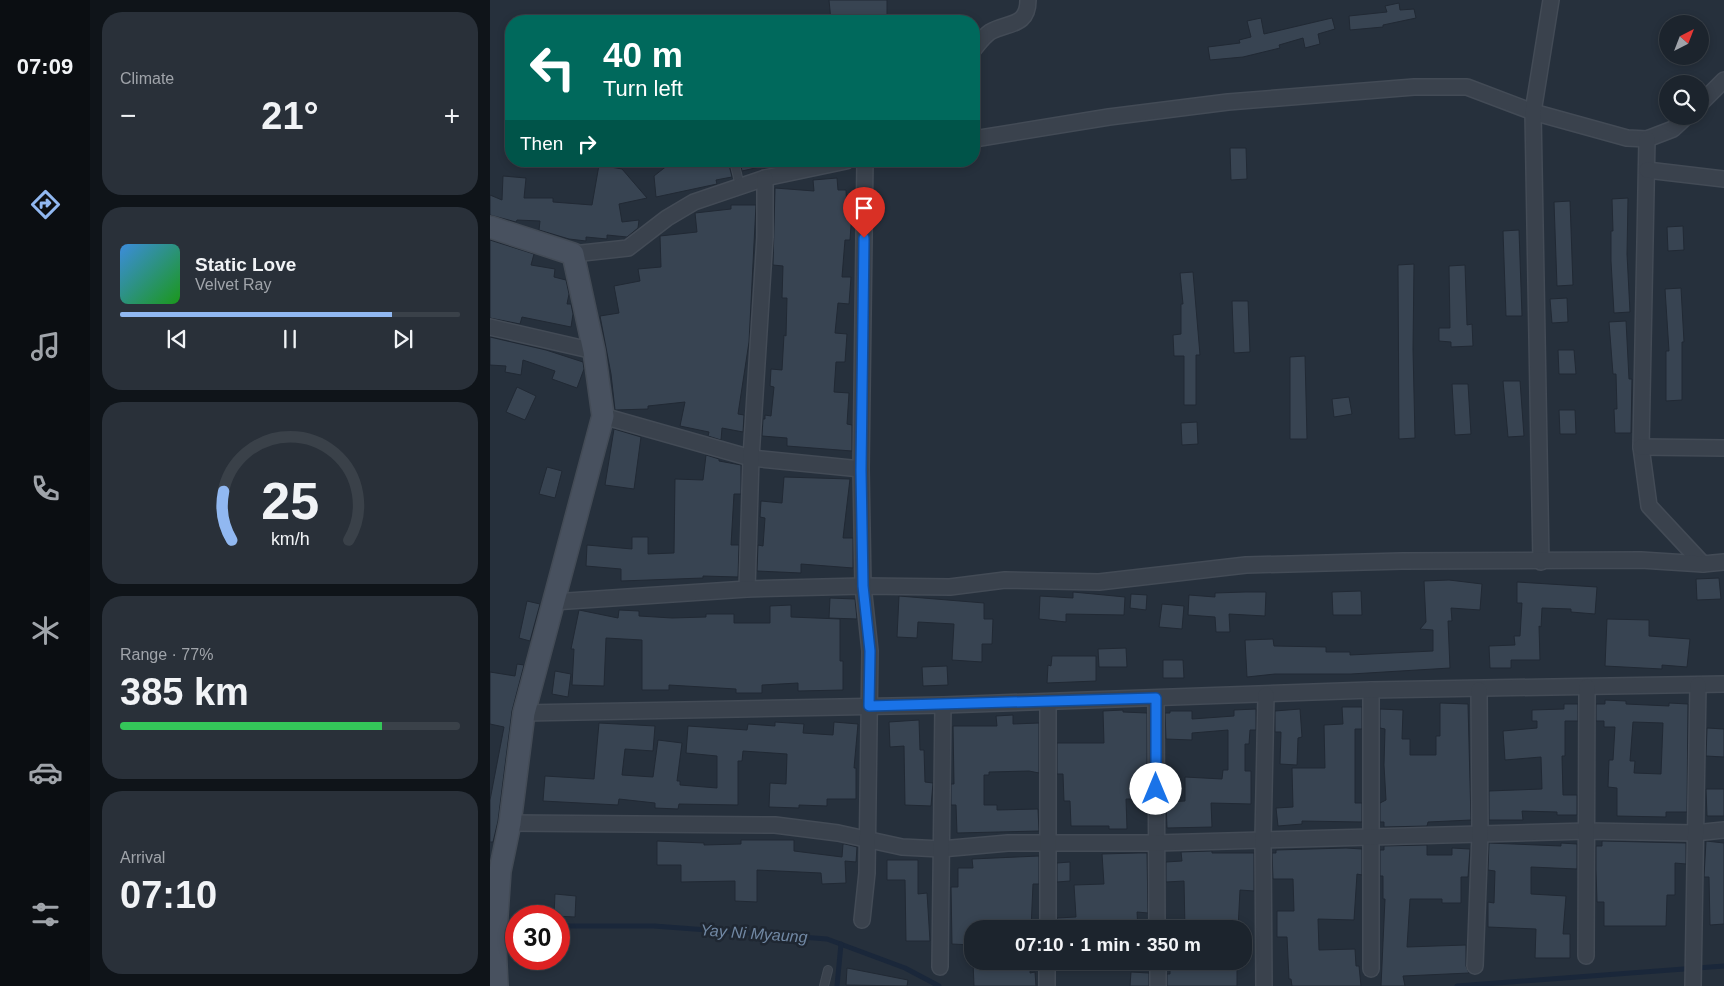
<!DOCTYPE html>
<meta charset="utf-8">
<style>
body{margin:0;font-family:Helvetica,sans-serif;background:#293039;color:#f1f3f6;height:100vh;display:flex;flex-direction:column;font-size:19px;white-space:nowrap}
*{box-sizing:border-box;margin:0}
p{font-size:16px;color:#a0a4aa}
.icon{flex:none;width:28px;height:28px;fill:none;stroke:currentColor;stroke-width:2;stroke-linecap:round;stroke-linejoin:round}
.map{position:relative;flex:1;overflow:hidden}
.panel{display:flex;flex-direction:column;gap:12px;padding:12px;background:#0f1419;width:400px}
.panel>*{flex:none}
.hud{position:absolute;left:15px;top:15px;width:475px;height:152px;border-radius:20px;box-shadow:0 2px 8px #0003,0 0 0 1px #3a4149;background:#00695c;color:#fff;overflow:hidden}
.needle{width:32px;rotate:42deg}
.fabs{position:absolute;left:1169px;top:15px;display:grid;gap:10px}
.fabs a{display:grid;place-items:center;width:50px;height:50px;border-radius:50%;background:#1c242d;box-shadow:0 2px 8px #0003,0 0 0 1px #3a4149;font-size:25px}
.speed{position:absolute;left:15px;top:905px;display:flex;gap:10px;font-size:25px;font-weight:700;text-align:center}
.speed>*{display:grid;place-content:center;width:65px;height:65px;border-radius:50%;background:#1c242d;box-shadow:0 2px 8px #0003,0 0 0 1px #3a4149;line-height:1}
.speed .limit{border:8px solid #d22;background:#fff;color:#111}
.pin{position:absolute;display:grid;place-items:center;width:42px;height:42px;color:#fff;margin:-51px -21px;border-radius:50% 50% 50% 0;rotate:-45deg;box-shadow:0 0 5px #0007}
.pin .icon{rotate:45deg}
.me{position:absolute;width:55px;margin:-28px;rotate:0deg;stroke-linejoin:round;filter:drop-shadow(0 0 4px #0008)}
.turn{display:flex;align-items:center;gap:18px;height:105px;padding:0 15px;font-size:22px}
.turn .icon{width:65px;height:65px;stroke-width:2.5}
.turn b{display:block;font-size:35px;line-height:42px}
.then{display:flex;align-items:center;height:48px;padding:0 15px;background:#0003;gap:10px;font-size:19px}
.big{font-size:38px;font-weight:700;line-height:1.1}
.panel .widget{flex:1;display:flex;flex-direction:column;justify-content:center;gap:8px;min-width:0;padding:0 18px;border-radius:20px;background:#293039}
.panel .dial{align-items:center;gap:0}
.dial svg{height:130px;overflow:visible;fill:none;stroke:#3a4149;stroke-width:7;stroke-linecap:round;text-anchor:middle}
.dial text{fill:#f1f3f6;stroke:none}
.song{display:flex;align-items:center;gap:15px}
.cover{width:60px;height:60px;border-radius:8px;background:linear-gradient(135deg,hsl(210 70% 55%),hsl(120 70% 35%))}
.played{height:5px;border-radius:2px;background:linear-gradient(90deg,#91b8f1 80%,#3a4149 80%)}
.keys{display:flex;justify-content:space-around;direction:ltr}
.heat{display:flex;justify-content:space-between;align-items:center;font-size:28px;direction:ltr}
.charge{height:8px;border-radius:4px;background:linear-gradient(90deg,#34c759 77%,#3a4149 0)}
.trip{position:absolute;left:474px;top:920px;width:288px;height:50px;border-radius:20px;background:#1c242d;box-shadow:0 2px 8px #0003,0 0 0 1px #3a4149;font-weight:700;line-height:50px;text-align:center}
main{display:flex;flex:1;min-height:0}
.tab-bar{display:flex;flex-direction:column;width:90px;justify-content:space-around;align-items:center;background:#0b0e12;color:#a0a4aa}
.tab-bar .icon{width:35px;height:35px}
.tab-bar .on{color:#91b8f1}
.tab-bar b{font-size:22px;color:#f1f3f6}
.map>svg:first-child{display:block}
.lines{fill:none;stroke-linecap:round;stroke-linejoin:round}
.stream{stroke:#1a273a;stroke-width:5}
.building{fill:#384452;stroke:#212934;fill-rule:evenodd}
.lane-casing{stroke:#434b56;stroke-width:10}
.street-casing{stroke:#434b56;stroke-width:18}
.secondary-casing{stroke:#434b56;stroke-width:24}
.lane{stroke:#3a424d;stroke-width:8}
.street{stroke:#3a424d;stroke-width:15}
.secondary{stroke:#48515f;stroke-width:21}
.route-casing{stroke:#114b97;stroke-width:12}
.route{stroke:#1a73e8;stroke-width:9}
.labels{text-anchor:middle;stroke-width:5;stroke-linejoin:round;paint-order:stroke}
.water-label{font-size:16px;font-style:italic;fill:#7188a4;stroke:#1f2732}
</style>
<main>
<nav class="tab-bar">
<b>07:09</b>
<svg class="icon on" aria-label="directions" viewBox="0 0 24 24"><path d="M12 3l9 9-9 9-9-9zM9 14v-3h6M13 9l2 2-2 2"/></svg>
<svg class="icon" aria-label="music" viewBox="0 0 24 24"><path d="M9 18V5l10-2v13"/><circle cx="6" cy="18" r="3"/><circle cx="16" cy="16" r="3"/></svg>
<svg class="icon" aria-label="phone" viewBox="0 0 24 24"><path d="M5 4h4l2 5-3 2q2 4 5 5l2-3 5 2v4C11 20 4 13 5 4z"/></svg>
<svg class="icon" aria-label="climate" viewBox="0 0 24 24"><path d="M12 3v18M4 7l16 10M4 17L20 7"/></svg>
<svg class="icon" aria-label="car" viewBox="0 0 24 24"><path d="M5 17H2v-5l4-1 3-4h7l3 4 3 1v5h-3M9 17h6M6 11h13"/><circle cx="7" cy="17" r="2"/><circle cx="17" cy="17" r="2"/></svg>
<svg class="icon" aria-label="filters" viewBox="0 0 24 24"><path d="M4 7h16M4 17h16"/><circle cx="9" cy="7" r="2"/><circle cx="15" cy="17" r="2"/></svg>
</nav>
<section class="panel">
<div class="widget"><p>Climate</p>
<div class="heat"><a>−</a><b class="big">21°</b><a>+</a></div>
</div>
<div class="widget">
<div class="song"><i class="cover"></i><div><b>Static Love</b><p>Velvet Ray</p></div></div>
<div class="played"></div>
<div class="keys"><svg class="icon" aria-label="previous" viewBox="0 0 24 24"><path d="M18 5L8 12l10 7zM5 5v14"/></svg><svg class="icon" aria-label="pause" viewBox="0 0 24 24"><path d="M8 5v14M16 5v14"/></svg><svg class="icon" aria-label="next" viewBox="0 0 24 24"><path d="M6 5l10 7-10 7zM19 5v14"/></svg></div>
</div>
<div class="widget dial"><svg viewBox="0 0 100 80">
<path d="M14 69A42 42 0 1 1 86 69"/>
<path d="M14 69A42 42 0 0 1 9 39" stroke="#91b8f1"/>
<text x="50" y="56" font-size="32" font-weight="700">25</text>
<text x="50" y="72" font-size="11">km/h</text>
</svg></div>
<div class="widget"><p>Range · 77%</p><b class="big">385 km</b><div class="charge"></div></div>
<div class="widget"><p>Arrival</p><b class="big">07:10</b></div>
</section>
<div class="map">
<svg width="1234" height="986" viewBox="0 0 1234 986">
<rect width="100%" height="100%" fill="#26303c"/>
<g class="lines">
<g class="stream">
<path d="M12,926H26"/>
<path d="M69,926H164L337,939L415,968L449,986"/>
<path d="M347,986L351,944"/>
<path d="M967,986L1234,966"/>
</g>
</g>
<g class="building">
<path d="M339,0H397V21H341Z"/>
<path d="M909,3L910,10L924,9L926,18L893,25V27L860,30L859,16L897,12L895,6Z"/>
<path d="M771,18L774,34L842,18L845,29L828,34L830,44L815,48L813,38L789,45L790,48L753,57L720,60L718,47L750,43L749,40L761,37L757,21Z"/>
<path d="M740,148H756L757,179L741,180Z"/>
<path d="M199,161H238L242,177L226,180L227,184L166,197L164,176L178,165Z"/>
<path d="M250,161H274V166L252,171Z"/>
<path d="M109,165L132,169L157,198L129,204L132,222L149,220L148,228L137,237L117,235V239L96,237V241L79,239L49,230L50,221L27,220L26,222L0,215V195L12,200L13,176L36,178L34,198H63V202L102,205Z"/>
<path d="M347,178L348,190H356L357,211H362L360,240H355L352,277H361L359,304L348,303L345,333L357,334L355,362H346L344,392L359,393L357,424L362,425V451L297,446V438L272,436L273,419H275V415L281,416L284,387L280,386L281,369L292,370L294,335L296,336L297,298H292L293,266L283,265L285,188L324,191L323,180Z"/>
<path d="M1138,198L1137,254L1140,312L1124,313L1121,261V231H1123L1122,199Z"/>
<path d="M1080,201L1083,285L1067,286L1064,202Z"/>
<path d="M241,205H266L259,342L248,414L254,415L253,432L232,428L231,440L218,436L219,432L190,426L195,402L158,406V409L125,410L121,374L110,316L129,313L124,286L150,281L148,269L171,267L170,236L207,232L205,213L241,209Z"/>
<path d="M1193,226L1194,250L1178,251L1177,227Z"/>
<path d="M1029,230L1032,316H1016L1013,231Z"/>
<path d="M0,240L44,254L41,265L65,269L64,277L76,280L79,294L77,304H81L83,314L81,327L32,317L30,324L0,318Z"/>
<path d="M924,264L923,349L925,438L909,439L908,265Z"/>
<path d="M975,265L977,325L982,324L983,346L961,347V342L949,341V328H960L959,266Z"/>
<path d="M703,272L710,355H706V405H694V356H684L683,335L691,334V304H693L690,273Z"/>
<path d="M1191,288L1194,342H1192V400L1176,401V351H1179L1175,289Z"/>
<path d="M1077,298L1078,322L1062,323L1060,299Z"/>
<path d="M742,301H758L760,352L744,353Z"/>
<path d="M1136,321L1139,379H1142L1141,433H1125L1124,409H1127L1126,374H1123L1119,322Z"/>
<path d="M0,337L56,350L93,362L94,369L87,388L62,379L65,371L33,360L31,375L15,372L16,366L0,365Z"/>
<path d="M1068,350H1084L1086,374H1069Z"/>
<path d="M815,356L817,439H800V357Z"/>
<path d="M1013,381H1030L1034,436L1018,437Z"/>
<path d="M962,384H978L981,434L965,435Z"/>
<path d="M27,387L46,396L35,420L16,412Z"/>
<path d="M859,397L862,414L844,417L842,399Z"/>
<path d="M1069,410H1085L1086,434H1070Z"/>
<path d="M707,422L708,444L692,445L691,423Z"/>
<path d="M124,429L151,437L144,489L115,485Z"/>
<path d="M216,455L229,459V461L251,465V494H244L241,545H249L248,577L213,576V578L131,581V569L96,566L97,545L142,549V537H158V554L184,553L185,479L213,480Z"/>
<path d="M57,467L72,471L65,498L49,494Z"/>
<path d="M294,477L360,479L353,538H363V568L311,564V573L267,571L268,545L273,546L275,518L270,517L271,501L292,503Z"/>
<path d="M1229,578L1231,599L1207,600L1206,579Z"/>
<path d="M959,580L992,584L990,610L961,608L962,621H958L960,668L861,674H785L757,677L755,640L783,639L784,646L836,647V652H860V655L943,651V630L930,629L936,622L934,581Z"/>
<path d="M1027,582L1107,587L1105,614L1081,612V609L1052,608L1051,627L1049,626L1050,660H1021V668H1000L999,646L1025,645L1024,636H1030L1032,603H1027Z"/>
<path d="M871,591L872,615H843L842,592Z"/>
<path d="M583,592L635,597L634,615L576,614V622L549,619L550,596L583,598Z"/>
<path d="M755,592H776L775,616L739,614L740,632H726L725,617L698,615L699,595L725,597V593Z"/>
<path d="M641,594L657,595L656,610L640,608Z"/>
<path d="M409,596L494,603V619H503L502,644H492V662L462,660L464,624L428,622L427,638L407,637Z"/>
<path d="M340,598L365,599L367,619L339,618Z"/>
<path d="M37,601L50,604L40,641L29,638Z"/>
<path d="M672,604L694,606L692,629L669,627Z"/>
<path d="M301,605V617L350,619V661H353V690L308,691V683L272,685V693H246V689L179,685V690H152V640L116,638L114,686L82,685L84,649H81L89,610L128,618L129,610L149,611V616L182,618L216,617V614H244V623H280V606Z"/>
<path d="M1117,619L1159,620V636L1200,639L1197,667L1172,665V669L1115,666Z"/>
<path d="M636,648L637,667H609L608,649Z"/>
<path d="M562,656H606V681L557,683L558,665L561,666Z"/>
<path d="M673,660H693L694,678H673Z"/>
<path d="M27,664L34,665L22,711L8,821L3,842H0V800L14,727L0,724V672L25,676Z"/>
<path d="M457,666L458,685L433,686L432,667Z"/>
<path d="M65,671L81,674L78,697L62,694Z"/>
<path d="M1115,700L1136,701V704L1179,706V703L1198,704L1197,812H1176V817L1127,816V788L1118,787L1119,760H1123L1125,727H1114V721H1106V704H1115ZM1143,722L1173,723L1171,774L1144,773L1145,761H1140Z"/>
<path d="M950,703L978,704L981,820L938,822L937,826L894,827V822H890V803L896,800L894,765L895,729L890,728V709L913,710L912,739H920V755H946V736H950Z"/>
<path d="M1074,704H1088V721H1075V756H1072L1073,795H1087V815H1067V812L1032,811L1033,820H999V791L1052,789L1051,757L1015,760L1013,731L1047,728V721H1042V710L1074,709Z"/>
<path d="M852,707H872V729H865V803H872V822L812,821V824L788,826L786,808L803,807L802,768H835L834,725L853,724Z"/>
<path d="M766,709V730H760L759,744H755V771H761V804L721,803L722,827L677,828L676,802L695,801V777L732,779L733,770H738V730L702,733V740L676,739L675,713H680V711H702V719L744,716V710Z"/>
<path d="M810,709L812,737L808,738L807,765L790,764L791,732H785V711Z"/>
<path d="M633,710V712L657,713V799H636L637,829H619V826H581L580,801H574L573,774H567V743H614L613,711Z"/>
<path d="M523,715V724L549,723V773L539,771L499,772V775H494V805H507V810L548,809L549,831L467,833L466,805H461V784H464L463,726H507L506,716Z"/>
<path d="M429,720L430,750H434L435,782L443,783L441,806L415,805L414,746L400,747L399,722Z"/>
<path d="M285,722L314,724L313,733L343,735L344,722L368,724L364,768H366V799H337V806L309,805V808L279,807L280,783L296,784L297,754L253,751L252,761H248V805L189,804L188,809L165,808V803L129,799L128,805L53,801L55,776L104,779L109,723L165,726L163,751L135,749L132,775L163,777L168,740L192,743L187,781H190V785L227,788V756L196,753L198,726L257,730L258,724L285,726Z"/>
<path d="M1217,728L1234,729V757L1216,756Z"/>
<path d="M1216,789H1234V816H1217Z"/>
<path d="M251,840H304V851L352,857L353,844H355L367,847L366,862L355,861L356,883L332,884L331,873L267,870V902L245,901V881L191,882V865H167V841L214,843V845L251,844Z"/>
<path d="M1112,841L1196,843V864L1185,863V895H1177L1176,926H1114V902H1107L1106,870V846H1112Z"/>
<path d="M1216,841L1234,843V924L1220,925L1219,877H1214Z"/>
<path d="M999,843L1071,846V843L1087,844V869L1041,867V894L1076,896L1073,934H1080V958H1045L1046,929L998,927V902L1004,903L1005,871L998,870Z"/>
<path d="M937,845V855H962V848L980,849L978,877H971V903H952V899H920L917,947L976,945V966L979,973L913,976L915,986H891L895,899H893V876H890V850H894V846Z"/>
<path d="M856,848L872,849V875L867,874L864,920L828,919L829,950L865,949L866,966H869L871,986H802L801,979H799L797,937H787V911H804L803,879H783L782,853H786V850Z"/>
<path d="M722,851V853H764V891L750,890L748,929H695L694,881L676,882V862L692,861L691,852Z"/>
<path d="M648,853H657L658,913L647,912L648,929H567V918L586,917L584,885L614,884L612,854Z"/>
<path d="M549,856V884H543L541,929H482V945L462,944L461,887H468V868H483L482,859Z"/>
<path d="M397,860H428V894L437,893L440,941H416L415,880H397Z"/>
<path d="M580,862V881L567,882V863Z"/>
<path d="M65,894L86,896L85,917L64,916Z"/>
<path d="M483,961H541L540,973L545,972L546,986H484Z"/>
<path d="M680,961H747V986H677V974H680Z"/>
<path d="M357,968L418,980L417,986L356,985Z"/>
<path d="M641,972L659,973V986H640Z"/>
</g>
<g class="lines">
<defs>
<g id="lane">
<path d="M244,161L250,186"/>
<path d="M334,986L338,970"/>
</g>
<g id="street">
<path d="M484,49C489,43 493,37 500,32C518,22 538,27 538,0"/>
<path d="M1210,104L1234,80"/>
<path d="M484,139L619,117L738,102L924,87H977L1043,112L1137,138L1157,139L1183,129L1197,116"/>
<path d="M1157,139L1151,447L1159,506L1213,564"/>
<path d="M1157,170L1234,179"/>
<path d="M83,254L138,248L177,218L204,202L275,178L356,161"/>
<path d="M0,327L104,351"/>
<path d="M113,416L261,458L371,469"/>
<path d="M1151,447L1234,448"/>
<path d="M1051,562L1043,112L1061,0"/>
<path d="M257,589L261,458L275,237V178"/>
<path d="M63,602L257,589L373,586L460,587L515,580L609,582L756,565L912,561L1151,560L1213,564L1234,562"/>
<path d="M881,690V969"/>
<path d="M666,699L667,929"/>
<path d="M34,713L453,705L881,690L1234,684"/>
<path d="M20,823L285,825L348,833L412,847L451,849L518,843H666L1098,831L1204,833L1234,830"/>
<path d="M372,920L377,873L380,651L373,586L371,469L375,161"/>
<path d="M558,929V702"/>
<path d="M1096,956L1097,687"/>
<path d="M668,961V986"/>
<path d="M985,966L990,834L989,690"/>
<path d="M450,967L453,705"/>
<path d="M557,986V961"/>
<path d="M774,986L773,839L776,695"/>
<path d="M1203,986L1208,685"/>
</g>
<path id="secondary" d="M0,227L83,254L104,351L113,416L34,713L20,823L10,871L5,945L7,986"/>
</defs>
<use href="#lane" class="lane-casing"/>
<use href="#street" class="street-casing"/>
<use href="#secondary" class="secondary-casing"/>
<use href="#lane" class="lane"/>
<use href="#street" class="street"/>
<use href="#secondary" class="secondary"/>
</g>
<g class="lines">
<defs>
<path id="route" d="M374,238L371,470L373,586L380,651L379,706L666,698V789"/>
</defs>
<use href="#route" class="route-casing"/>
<use href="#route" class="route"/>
</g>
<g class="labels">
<g class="water-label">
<text transform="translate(264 933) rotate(4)" y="6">Yay Ni Myaung</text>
</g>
</g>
</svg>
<div class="fabs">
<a><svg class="needle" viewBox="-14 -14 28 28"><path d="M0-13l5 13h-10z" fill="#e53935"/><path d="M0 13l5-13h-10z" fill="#a0a4aa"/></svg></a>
<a><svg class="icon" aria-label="search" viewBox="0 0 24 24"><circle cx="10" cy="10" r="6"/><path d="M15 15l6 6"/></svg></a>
</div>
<div class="speed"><div class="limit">30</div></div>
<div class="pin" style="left:374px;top:238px;background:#d93025"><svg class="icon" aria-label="arrive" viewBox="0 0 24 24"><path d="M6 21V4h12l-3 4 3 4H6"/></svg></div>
<svg class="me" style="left:666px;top:789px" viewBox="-20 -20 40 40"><circle r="19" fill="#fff"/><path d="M0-13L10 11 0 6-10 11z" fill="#1a73e8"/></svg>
<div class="trip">07:10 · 1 min · 350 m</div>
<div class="hud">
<div class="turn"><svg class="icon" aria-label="left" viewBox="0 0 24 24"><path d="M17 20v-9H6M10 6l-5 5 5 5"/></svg><div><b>40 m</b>Turn left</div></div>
<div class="then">Then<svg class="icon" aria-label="right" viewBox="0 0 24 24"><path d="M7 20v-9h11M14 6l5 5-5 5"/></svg></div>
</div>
</div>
</main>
